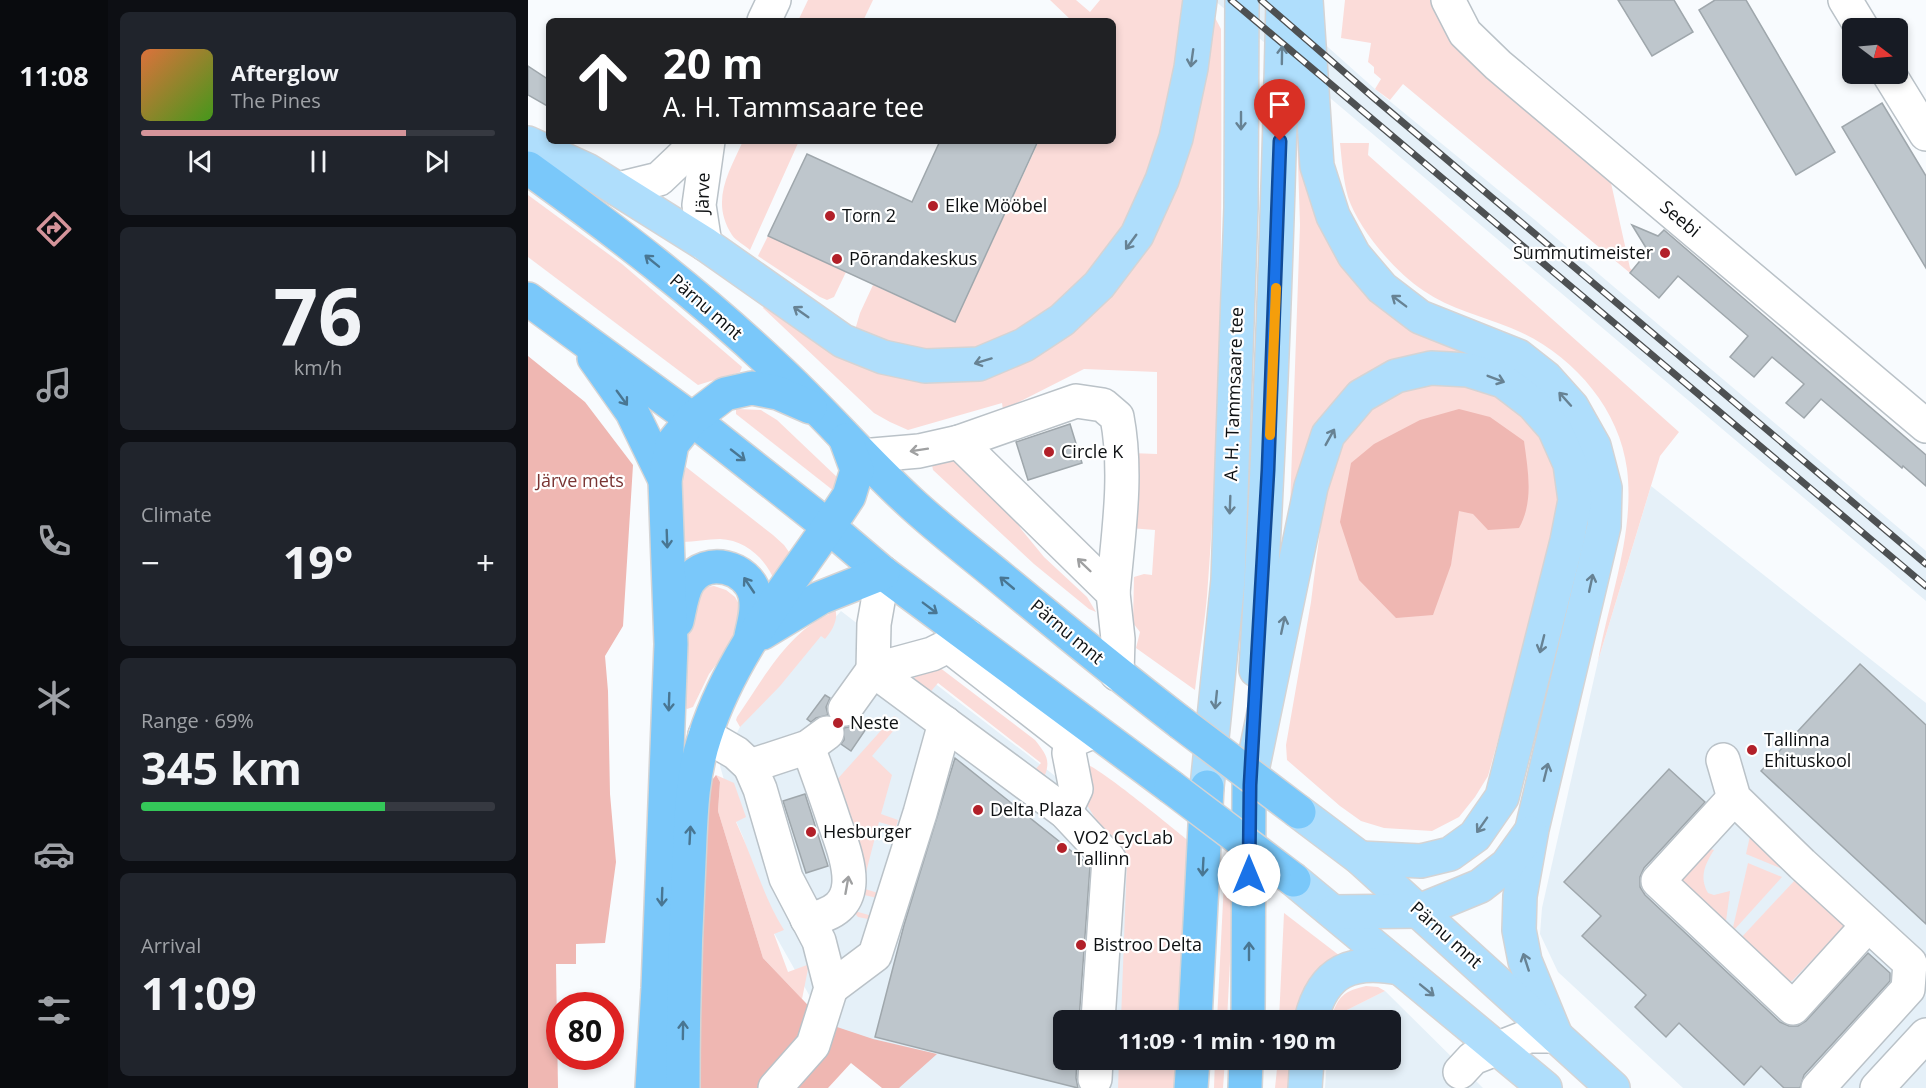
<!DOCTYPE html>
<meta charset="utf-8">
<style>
body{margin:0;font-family:"Open Sans",sans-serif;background:#20242c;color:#f1f3f6;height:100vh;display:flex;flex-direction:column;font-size:22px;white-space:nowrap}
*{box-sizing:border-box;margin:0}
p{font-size:20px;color:#9ea1a6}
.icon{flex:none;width:33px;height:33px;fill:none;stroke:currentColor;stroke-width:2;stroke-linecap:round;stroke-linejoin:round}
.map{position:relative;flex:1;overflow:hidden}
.panel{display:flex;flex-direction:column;gap:12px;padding:12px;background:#0d0f14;width:420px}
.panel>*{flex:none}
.top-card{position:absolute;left:18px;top:18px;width:570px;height:126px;border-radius:9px;box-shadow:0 3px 9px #0003;background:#202124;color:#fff;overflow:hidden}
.needle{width:39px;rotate:106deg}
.tools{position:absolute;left:1314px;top:18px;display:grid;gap:12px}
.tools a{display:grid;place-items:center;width:66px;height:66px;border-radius:9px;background:#171b24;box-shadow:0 3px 9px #0003;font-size:30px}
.speed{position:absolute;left:18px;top:992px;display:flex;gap:12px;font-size:30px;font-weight:700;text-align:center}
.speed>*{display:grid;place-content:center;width:78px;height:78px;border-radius:50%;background:#171b24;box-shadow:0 3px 9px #0003;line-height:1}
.speed .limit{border:9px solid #d22;background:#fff;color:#111}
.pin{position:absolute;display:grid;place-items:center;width:51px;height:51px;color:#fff;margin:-62px -26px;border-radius:50% 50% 50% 0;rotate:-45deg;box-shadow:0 0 6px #0007}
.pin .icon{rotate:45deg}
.me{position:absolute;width:66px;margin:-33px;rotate:0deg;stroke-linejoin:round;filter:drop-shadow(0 0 4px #0008)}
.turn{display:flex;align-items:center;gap:21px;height:126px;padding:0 18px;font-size:27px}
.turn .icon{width:78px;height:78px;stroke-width:2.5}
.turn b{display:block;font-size:42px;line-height:51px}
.big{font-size:45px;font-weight:700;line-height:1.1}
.panel .tile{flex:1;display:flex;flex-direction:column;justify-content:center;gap:9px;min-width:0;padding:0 21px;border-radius:9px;background:#20242c}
.panel .dial{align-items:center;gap:0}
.dial b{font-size:78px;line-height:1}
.song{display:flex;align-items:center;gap:18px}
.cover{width:72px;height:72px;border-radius:9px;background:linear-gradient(135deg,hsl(20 70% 55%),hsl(100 70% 35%))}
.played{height:6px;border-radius:3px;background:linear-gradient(90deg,#d5949a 75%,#363941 75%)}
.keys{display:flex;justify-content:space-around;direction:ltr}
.heat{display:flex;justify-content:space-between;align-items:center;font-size:33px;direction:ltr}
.charge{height:9px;border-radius:4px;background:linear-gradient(90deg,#34c759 69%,#363941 0)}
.trip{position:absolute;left:525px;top:1010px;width:348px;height:60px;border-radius:9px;background:#171b24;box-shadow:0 3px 9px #0003;font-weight:700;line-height:60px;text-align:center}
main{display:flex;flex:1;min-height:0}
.menu{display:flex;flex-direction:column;width:108px;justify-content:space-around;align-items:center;background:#090b0e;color:#9ea1a6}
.menu .icon{width:42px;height:42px}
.menu .selected{color:#d5949a}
.menu b{font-size:27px;color:#f1f3f6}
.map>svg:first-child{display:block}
.built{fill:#e5f0f8}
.green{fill:#fbdcd9}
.forest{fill:#efb7b2}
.building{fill:#bec6cc;stroke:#9fa7ac;stroke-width:1.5}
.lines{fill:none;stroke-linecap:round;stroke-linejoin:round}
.minor-casing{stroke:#bac2c8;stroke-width:36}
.major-casing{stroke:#d4d4d5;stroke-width:36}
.highway-casing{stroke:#d4d4d5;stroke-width:36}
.minor{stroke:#fff;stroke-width:33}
.major{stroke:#afdefc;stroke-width:33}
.highway{stroke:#7ac8fa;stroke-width:33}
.rail-casing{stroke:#4d5052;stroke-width:7}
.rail{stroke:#fff;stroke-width:4.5;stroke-dasharray:14;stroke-linecap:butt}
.highway-bridge-casing{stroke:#d4d4d5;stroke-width:36;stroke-linecap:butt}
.highway-bridge{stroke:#7ac8fa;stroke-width:33}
.oneway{stroke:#678293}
.oneway2{stroke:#497692}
.oneway3{stroke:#9fa0a1}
.route-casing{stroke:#114b97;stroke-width:15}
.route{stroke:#1a73e8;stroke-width:10}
.slow{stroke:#f59e0b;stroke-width:10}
.poi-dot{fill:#b22029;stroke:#fff;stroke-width:2}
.labels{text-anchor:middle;stroke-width:4.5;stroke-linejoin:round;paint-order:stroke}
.street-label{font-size:18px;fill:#0e1113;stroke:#fff}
.poi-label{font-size:18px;fill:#0e1113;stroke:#fff;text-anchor:start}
.park-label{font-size:18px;fill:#793533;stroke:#fff}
</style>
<main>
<nav class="menu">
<b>11:08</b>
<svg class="icon selected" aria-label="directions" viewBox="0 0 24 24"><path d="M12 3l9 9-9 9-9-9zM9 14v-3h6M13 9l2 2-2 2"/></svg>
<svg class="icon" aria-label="music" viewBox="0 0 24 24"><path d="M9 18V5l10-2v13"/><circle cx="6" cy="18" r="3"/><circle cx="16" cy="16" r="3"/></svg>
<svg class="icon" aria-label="phone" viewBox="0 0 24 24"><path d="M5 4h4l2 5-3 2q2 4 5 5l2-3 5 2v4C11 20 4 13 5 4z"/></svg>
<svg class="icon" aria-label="climate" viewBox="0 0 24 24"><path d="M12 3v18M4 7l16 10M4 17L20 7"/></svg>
<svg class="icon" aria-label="car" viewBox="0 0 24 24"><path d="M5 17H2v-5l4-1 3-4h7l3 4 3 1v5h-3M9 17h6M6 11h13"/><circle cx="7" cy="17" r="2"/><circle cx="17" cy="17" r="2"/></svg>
<svg class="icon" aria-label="filters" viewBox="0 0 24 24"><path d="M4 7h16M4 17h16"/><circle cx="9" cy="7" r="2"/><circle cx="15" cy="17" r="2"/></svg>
</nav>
<section class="panel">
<div class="tile">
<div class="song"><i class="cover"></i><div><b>Afterglow</b><p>The Pines</p></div></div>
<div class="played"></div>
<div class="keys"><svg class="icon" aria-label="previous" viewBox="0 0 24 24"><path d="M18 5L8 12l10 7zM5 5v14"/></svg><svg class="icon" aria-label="pause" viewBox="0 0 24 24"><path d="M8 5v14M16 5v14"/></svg><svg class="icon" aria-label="next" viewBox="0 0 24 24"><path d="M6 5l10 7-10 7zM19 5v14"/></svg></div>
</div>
<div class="tile dial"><b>76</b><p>km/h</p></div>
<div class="tile"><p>Climate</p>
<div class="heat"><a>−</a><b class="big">19°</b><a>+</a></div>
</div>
<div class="tile"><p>Range · 69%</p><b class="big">345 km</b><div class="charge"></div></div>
<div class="tile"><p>Arrival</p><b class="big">11:09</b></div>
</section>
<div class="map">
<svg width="1398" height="1088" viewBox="0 0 1398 1088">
<rect width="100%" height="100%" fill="#f8fbfe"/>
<g class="built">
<path d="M686,0H747L847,89L1007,220L1398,551V601Z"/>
<path d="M1123,486L1398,703V1088H1155L1030,972L1012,934L1014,908L1070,661Z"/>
<path d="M313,611L618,846L604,1020H536V1059H601L599,1088H371L297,1023L246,933L215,837L208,821L192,766L215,721Z"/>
<path d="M857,991L955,1088H797L799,1059H862V1020H803V1018Z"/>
</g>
<g class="green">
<path d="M280,0H345L335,21H270Z"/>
<path d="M522,0H548L562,12L572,0H660L635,141L610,206L566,273L501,328L458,346L416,353L381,350L327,330L332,313L345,285L427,322L511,141H585V21H544Z"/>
<path d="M817,0H904L1083,183L1102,268L1104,270L1102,273L875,84L862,100L847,89L853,79L846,73V67L840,62L843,43L813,38Z"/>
<path d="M684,12L693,29C694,213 694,398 680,582C678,618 671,654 667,690L608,648L612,632L605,623L606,577L616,574L624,575L627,530L601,528L603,453L629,454V372L556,369L475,410L474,403L380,430L362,422L346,413L235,308L238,302L396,379L583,293Z"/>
<path d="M768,102L798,230L952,355L856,366L761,537L772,225Z"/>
<path d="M215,141H271L222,250C217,245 208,241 204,235C182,201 201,172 215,141Z"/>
<path d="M812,143H841L840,155L1151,432L1132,456L1070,661C1081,599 1107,533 1099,469C1091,406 1041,351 983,328C954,316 922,309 896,291C867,272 831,230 820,197C815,179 814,161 812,143Z"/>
<path d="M0,195L94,264L214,367L212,372L170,385L0,257Z"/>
<path d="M240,236L318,272L306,297L299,300L292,297L230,256Z"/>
<path d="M925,383L965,394L996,416L1021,447L1031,481L1032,517L960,776L947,797L931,817L904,831L856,828L833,821L812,806L759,760L758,745L783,602L797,491L804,462L830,420L856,399L888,386Z"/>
<path d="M208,409L233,410L249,420L311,479V495L208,414Z"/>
<path d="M426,459L472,493L493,529L516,557L559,597L568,612L561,609L506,564L405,470L403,460Z"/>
<path d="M158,467L245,535L256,545L266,559L248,585C240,561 219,540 192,539C179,539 167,542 154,542L155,477Z"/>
<path d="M186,586L198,590L207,597L214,610L206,641L181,674L165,707L159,709L157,707C159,666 152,621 178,587Z"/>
<path d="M307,609C311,619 304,631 297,639L293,636L252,686L212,727L208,720L209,717C235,680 258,634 301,614V610Z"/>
<path d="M407,664L507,740C517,753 523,759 517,775L514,777L506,771L513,763L410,683L399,696L386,681L387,675Z"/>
<path d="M366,716L370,718L371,724L344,756L364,775L353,814L370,820L368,827L351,822L334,888L350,893L349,898L332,894L327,911L344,916L340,919L330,917L324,910L306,783Z"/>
<path d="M553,762C567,763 644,828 661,841L654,1020H593L599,859L592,846L567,818L559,805Z"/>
<path d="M188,775L206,783L218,817L208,822C225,858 235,896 256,930L246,934L260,972L279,965L280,969L274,999L235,958L190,811L192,782Z"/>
<path d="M1222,836L1259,871L1218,854Z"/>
<path d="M1180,848L1186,850C1177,864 1171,877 1180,893L1186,895L1202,891L1198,921L1194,923L1152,881Z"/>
<path d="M1220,863L1254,877L1207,929L1205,927Z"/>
<path d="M1268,879L1315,923V928L1264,981H1260L1211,940Z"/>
<path d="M696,882L706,883L699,1020H689Z"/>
<path d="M756,913L816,959L773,1020H751Z"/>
<path d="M838,986L850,987L857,991L803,1018C810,996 816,991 838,986Z"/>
<path d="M591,1059H649L646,1088H590Z"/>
<path d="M687,1059H697L695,1088H686Z"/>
<path d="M750,1059H770L768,1088H747Z"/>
</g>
<g class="forest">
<path d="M0,356L57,402L105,465L95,626L77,656L80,691L82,794L88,862L77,943L48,944V964H28L30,1088H0Z"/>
<path d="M931,409L962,417L996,441C1000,471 1006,501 991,528L960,530L945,514L931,511L923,565L905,615L868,618L831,580L812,522L823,463L846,444L892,420Z"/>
<path d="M188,775L192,782L190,811L235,958L297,1023L345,1039L409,1054L371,1088H354L323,1063L300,1088H173L172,981L181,795V784Z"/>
</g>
<g class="building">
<path d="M1090,0H1146L1165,32L1124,56Z"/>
<path d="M1187,0H1218L1307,152L1268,175L1171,10Z"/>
<path d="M0,66L21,80V107L0,95Z"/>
<path d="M1354,103L1398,176V268L1314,127Z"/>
<path d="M412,141H510L427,322L240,236L279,154L384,202Z"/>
<path d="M1104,225L1130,236L1136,230L1398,455V486L1375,466L1374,468L1293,399L1276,418L1258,403L1276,384L1244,357L1226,377L1202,357L1220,336L1150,276L1131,298L1102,273L1120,251Z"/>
<path d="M542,424L554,463L500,480L488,442Z"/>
<path d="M1332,664L1398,725V924L1233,771Z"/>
<path d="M297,695L302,698L298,707L300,715L288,718L283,722L279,719Z"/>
<path d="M332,720L340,726L323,751L313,744L316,740V728L325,726Z"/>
<path d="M427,758L562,866L551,1020H536V1059H549L548,1078L550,1088L347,1037L376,925Z"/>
<path d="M1141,769L1177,802L1116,868L1112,877V887L1117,895L1252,1022L1261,1026H1270L1278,1021L1340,953L1362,973V981L1276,1075L1272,1088H1256L1233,1066L1216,1085L1151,1023L1138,1037L1107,1007L1118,995L1054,936L1073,916L1036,882Z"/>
<path d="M277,794L300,866L278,873L255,801Z"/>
</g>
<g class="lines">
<defs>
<g id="minor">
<path d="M920,0L937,33L970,65L1398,426"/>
<path d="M1317,0L1334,28"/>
<path d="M236,21L246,0"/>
<path d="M1361,74L1398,134"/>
<path d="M90,189L131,179L171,141"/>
<path d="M177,244L171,205L180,141"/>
<path d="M431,442L548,401L575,405L589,417C600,475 590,535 585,593"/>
<path d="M333,456L391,451L431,442L585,593L590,639L589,674"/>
<path d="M355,573L346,624L345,670L404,654L440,636"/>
<path d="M421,646L543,741"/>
<path d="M317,709L345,670L537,812L581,859L570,1020"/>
<path d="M177,735L208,753L222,766"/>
<path d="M1195,760L1206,798L1274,864L1382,963L1380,989L1290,1088"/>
<path d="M1206,798L1130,881L1265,1008L1340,925"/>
<path d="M537,812L548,789L541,753L543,741L562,733"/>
<path d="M279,919C341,911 320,861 306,821C298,796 289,772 280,747"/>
<path d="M303,988L347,955L392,813L417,723"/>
<path d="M932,1072L945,1058L1001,1036H1028"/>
<path d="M567,1079L568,1059"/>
<path d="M247,1088L285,1045L303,988L291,941L258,878L232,789L222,766L280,747L299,733"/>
<path d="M1349,1088L1398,1035"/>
</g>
<g id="major">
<path d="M778,0L789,166L805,216L826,255L854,288L892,317L990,356L1018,378L1044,407L1066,446L1077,488L1076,526L1004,829L992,896L991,930L997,961L1028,1036"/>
<path d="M0,143L59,170L177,244L315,341L355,357L397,366L451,364L496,345L534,320L571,285L609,235L634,180L648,138L663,68L672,0"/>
<path d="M728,670C742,446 750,223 755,0"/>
<path d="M721,785L783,487L800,435L833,396L868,376L903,368L940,370L975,381L1005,404L1026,428L1042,464L1047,500L1039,541L974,797L947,836L922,854L893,861L832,858"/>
<path d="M679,787L700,580L713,208L714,0"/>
<path d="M771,812L832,858L1085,1088"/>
<path d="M766,880L1017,1088"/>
<path d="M806,912L891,911L923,898L952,886L979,865L1002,833"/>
<path d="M783,1020C795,970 824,959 872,968"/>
<path d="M777,1088L779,1059"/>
</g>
<g id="highway">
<path d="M0,168C86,230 170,294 247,367C294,410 335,459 382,502C411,529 443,553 473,578C532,627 592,676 653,723"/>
<path d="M0,299L164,419L301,527L355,573L643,787"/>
<path d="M66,358L104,412L137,480"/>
<path d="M149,621C152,609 154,591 161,581C178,556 220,566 227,595C230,609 226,622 223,636"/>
<path d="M234,633L292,598L355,573"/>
<path d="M667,1020L679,787"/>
<path d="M720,1020L721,785"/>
<path d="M124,1088L130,988L143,644L137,480L144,444L164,419L197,394L224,388L250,393L282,407"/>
<path d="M155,1088C155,1012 157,937 161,861C163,818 163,778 177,736C206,646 271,574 321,496L329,470L318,440"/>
<path d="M663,1088L665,1059"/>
<path d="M717,1088L718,1059"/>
</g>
</defs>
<use href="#minor" class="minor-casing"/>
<use href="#major" class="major-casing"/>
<use href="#highway" class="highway-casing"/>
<use href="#minor" class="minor"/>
<use href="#major" class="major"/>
<use href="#highway" class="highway"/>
<defs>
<g id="rail">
<path d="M703,0L1398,586"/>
<path d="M733,0L846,98L1398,564"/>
</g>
</defs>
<use href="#rail" class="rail-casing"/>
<use href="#rail" class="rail"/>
<defs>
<g id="highway-bridge">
<path d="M653,723L771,812"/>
<path d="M643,787L766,880"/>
</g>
</defs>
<use href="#highway-bridge" class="highway-bridge-casing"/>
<use href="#highway-bridge" class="highway-bridge"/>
</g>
<defs><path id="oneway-shaft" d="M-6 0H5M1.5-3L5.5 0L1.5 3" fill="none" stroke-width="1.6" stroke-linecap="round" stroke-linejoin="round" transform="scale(1.5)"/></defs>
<g class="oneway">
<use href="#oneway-shaft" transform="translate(754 55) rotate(-89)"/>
<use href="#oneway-shaft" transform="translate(664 58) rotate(98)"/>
<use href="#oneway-shaft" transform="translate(713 121) rotate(90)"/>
<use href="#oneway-shaft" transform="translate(603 242) rotate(126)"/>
<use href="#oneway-shaft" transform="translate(871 301) rotate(-143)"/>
<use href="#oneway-shaft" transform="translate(273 312) rotate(-145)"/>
<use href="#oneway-shaft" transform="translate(455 361) rotate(163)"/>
<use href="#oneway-shaft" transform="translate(968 379) rotate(21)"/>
<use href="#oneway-shaft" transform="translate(1037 399) rotate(-132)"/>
<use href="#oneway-shaft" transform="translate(802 437) rotate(-61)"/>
<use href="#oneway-shaft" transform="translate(702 505) rotate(92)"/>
<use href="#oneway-shaft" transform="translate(1063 583) rotate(-78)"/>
<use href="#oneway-shaft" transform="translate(755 625) rotate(-78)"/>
<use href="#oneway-shaft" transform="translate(1014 644) rotate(104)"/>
<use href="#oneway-shaft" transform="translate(688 700) rotate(96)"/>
<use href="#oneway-shaft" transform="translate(1018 772) rotate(-76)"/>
<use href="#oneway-shaft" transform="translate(954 825) rotate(125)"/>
<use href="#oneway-shaft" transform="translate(998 962) rotate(-108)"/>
<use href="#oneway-shaft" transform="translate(899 990) rotate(39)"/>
</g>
<g class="oneway2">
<use href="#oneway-shaft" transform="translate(124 261) rotate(-141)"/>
<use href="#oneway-shaft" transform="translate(94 398) rotate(54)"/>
<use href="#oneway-shaft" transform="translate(210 455) rotate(38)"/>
<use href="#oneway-shaft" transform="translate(139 539) rotate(88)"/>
<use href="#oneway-shaft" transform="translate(479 583) rotate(-140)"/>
<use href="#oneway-shaft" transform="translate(221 585) rotate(-124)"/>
<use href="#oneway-shaft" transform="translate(402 608) rotate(37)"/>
<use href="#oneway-shaft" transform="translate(141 702) rotate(92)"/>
<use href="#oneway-shaft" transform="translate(162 835) rotate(-87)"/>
<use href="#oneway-shaft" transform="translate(675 867) rotate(93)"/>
<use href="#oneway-shaft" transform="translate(134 897) rotate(92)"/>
<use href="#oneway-shaft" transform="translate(721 951) rotate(-90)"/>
<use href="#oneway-shaft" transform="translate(155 1030) rotate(-89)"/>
</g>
<g class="oneway3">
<use href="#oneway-shaft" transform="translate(391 450) rotate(171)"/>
<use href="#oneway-shaft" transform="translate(556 565) rotate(-136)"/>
<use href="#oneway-shaft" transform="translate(319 885) rotate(-80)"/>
</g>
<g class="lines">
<defs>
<path id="route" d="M721,875L722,785L740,470L752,141"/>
</defs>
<use href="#route" class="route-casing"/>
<use href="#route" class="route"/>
<path class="slow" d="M742,435L748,288"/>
</g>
<g class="poi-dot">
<circle cx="405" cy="206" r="6"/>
<circle cx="302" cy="216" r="6"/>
<circle cx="1137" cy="253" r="6"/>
<circle cx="309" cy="259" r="6"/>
<circle cx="521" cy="452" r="6"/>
<circle cx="310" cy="723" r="6"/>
<circle cx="1224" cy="750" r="6"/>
<circle cx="450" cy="810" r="6"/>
<circle cx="283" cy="832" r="6"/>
<circle cx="534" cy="848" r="6"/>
<circle cx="553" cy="945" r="6"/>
</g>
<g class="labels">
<g class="street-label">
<text transform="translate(175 193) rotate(-88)" y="6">Järve</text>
<text transform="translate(1152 219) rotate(40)" y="6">Seebi</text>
<text transform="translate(178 307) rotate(41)" y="6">Pärnu mnt</text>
<text transform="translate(706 394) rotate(-88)" y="6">A. H. Tammsaare tee</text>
<text transform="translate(539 632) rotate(40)" y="6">Pärnu mnt</text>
<text transform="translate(918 935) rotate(42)" y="6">Pärnu mnt</text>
</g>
<g class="poi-label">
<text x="417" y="212">Elke Mööbel</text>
<text x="314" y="222">Torn 2</text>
<text x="1125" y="259" text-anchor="end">Summutimeister</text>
<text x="321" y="265">Põrandakeskus</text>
<text x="533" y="458">Circle K</text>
<text x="322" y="729">Neste</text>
<text x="1236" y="746">Tallinna<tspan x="1236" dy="21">Ehituskool</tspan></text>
<text x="462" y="816">Delta Plaza</text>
<text x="295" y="838">Hesburger</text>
<text x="546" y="844">VO2 CycLab<tspan x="546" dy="21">Tallinn</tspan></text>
<text x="565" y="951">Bistroo Delta</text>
</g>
<g class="park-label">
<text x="52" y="487">Järve mets</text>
</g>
</g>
</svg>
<div class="tools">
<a><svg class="needle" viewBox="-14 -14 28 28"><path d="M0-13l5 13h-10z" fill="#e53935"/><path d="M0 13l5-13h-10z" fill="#9ea1a6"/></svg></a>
</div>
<div class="speed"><div class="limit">80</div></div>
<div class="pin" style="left:752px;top:141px;background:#d93025"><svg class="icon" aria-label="arrive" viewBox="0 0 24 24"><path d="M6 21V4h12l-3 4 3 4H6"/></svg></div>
<svg class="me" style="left:721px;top:875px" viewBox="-20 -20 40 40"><circle r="19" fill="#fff"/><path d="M0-13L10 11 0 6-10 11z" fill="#1a73e8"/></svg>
<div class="trip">11:09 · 1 min · 190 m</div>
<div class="top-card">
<div class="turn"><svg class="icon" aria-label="ahead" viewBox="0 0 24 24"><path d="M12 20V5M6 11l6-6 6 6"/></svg><div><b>20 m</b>A. H. Tammsaare tee</div></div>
</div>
</div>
</main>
